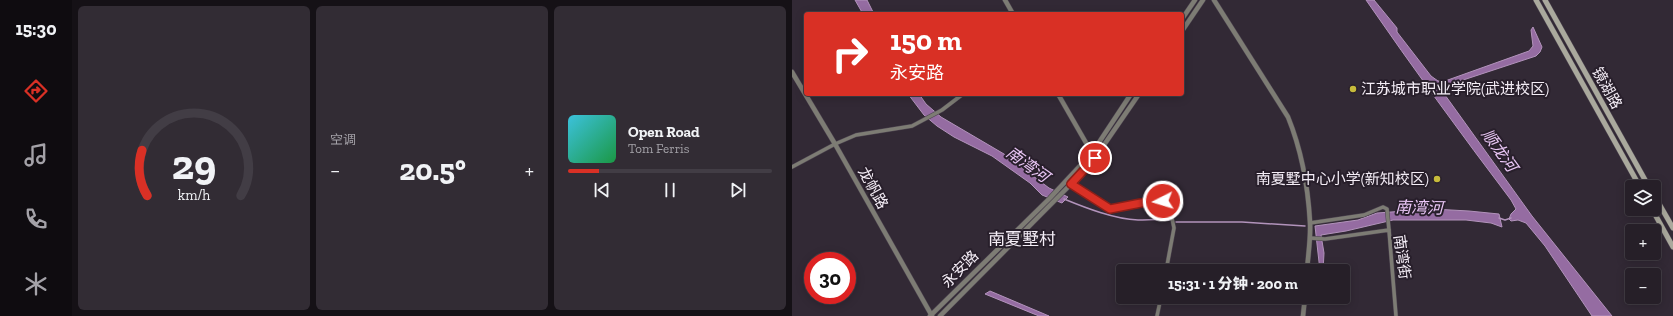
<!DOCTYPE html>
<html lang="zh">
<meta charset="utf-8">
<style>
body{margin:0;font-family:"Zilla Slab","Noto Sans SC",serif;background:#322c34;color:#f1f3f6;height:100vh;display:flex;flex-direction:column;font-size:15px;white-space:nowrap}
*{box-sizing:border-box;margin:0}
p{font-size:13px;color:#a4a2a8}
.icon{flex:none;width:22px;height:22px;fill:none;stroke:currentColor;stroke-width:2;stroke-linecap:round;stroke-linejoin:round}
.map{position:relative;flex:1;overflow:hidden}
.panel{display:flex;flex-direction:column;gap:6px;padding:6px;background:#151116;width:720px}
.panel>*{flex:none}
.guide{position:absolute;left:12px;top:12px;width:380px;height:84px;border-radius:4px;box-shadow:0 2px 10px #0003,0 0 0 1px #423d45;background:#d93025;color:#fff;overflow:hidden}
.tools{position:absolute;left:833px;top:180px;display:grid;gap:8px}
.tools a{display:grid;place-items:center;width:36px;height:36px;border-radius:4px;background:#261f28;box-shadow:0 2px 10px #0003,0 0 0 1px #423d45;font-size:20px}
.speed{position:absolute;left:12px;top:252px;display:flex;gap:8px;font-size:20px;font-weight:700;text-align:center}
.speed>*{display:grid;place-content:center;width:52px;height:52px;border-radius:50%;background:#261f28;box-shadow:0 2px 10px #0003,0 0 0 1px #423d45;line-height:1}
.speed .limit{border:6px solid #d22;background:#fff;color:#111}
.pin{position:absolute;display:grid;place-items:center;width:34px;height:34px;color:#fff;margin:-17px;border:2px solid #fff;border-radius:50%;box-shadow:0 1px 4px #0007}
.me{position:absolute;width:44px;margin:-22px;rotate:265deg;stroke-linejoin:round;filter:drop-shadow(0 0 3px #0008)}
.turn{display:flex;align-items:center;gap:14px;height:84px;padding:0 20px;font-size:18px}
.turn .icon{width:52px;height:52px;stroke-width:2.5}
.turn b{display:block;font-size:28px;line-height:34px}
.big{font-size:30px;font-weight:800;line-height:1.1}
.panel .tile{flex:1;display:flex;flex-direction:column;justify-content:center;gap:6px;min-width:0;padding:0 14px;border-radius:6px;background:#322c34}
.panel .dial{align-items:center;gap:0}
.dial svg{height:104px;overflow:visible;fill:none;stroke:#423d45;stroke-width:7;stroke-linecap:round;text-anchor:middle}
.dial text{fill:#f1f3f6;stroke:none}
.song{display:flex;align-items:center;gap:12px}
.cover{width:48px;height:48px;border-radius:6px;background:linear-gradient(135deg,hsl(190 70% 55%),hsl(140 70% 35%))}
.played{height:4px;border-radius:2px;background:linear-gradient(90deg,#d93025 15%,#423d45 15%)}
.keys{display:flex;justify-content:space-around;direction:ltr}
.heat{display:flex;justify-content:space-between;align-items:center;font-size:22px;direction:ltr}
.panel .tiles{flex:1;display:grid;gap:6px;grid-template-columns:repeat(3,1fr)}
.trip{position:absolute;left:324px;top:264px;width:234px;height:40px;border-radius:4px;background:#261f28;box-shadow:0 2px 10px #0003,0 0 0 1px #423d45;font-weight:800;line-height:40px;text-align:center}
main{display:flex;flex:1;min-height:0}
.tab-bar{display:flex;flex-direction:column;width:72px;justify-content:space-around;align-items:center;background:#0f0c10;color:#a4a2a8}
.tab-bar .icon{width:28px;height:28px}
.tab-bar .active{color:#d93025}
.tab-bar b{font-size:18px;color:#f1f3f6}
.map>svg:first-child{display:block}
.water{fill:#956ca2;stroke:#b293bb}
.lines{fill:none;stroke-linecap:round;stroke-linejoin:round}
.stream{stroke:#b293bb;stroke-width:1.5}
.minor-casing{stroke:#4d4450;stroke-width:4.5}
.tertiary-casing{stroke:#4d4450;stroke-width:5.5}
.secondary-casing{stroke:#4d4450;stroke-width:6}
.minor{stroke:#7d7c74;stroke-width:3.5}
.tertiary{stroke:#7d7c74;stroke-width:4.5}
.secondary{stroke:#aaa99d;stroke-width:5}
.route-casing{stroke:#8d1f18;stroke-width:10}
.route{stroke:#d93025;stroke-width:7}
.poi-dot{fill:#c7bb3b;stroke:#281f2b;stroke-width:1.5}
.labels{text-anchor:middle;stroke-width:4;stroke-linejoin:round;paint-order:stroke}
.street-label{font-size:15px;fill:#f4edf6;stroke:#281f2b}
.poi-label{font-size:15px;fill:#f4edf6;stroke:#281f2b;text-anchor:start}
.water-label{font-size:16px;font-style:italic;fill:#eac7f6;stroke:#281f2b}
.quarter-label{font-size:17px;fill:#f4edf6;stroke:#281f2b}
</style>
<main>
<nav class="tab-bar">
<b>15:30</b>
<svg class="icon active" aria-label="directions" viewBox="0 0 24 24"><path d="M12 3l9 9-9 9-9-9zM9 14v-3h6M13 9l2 2-2 2"/></svg>
<svg class="icon" aria-label="music" viewBox="0 0 24 24"><path d="M9 18V5l10-2v13"/><circle cx="6" cy="18" r="3"/><circle cx="16" cy="16" r="3"/></svg>
<svg class="icon" aria-label="phone" viewBox="0 0 24 24"><path d="M5 4h4l2 5-3 2q2 4 5 5l2-3 5 2v4C11 20 4 13 5 4z"/></svg>
<svg class="icon" aria-label="climate" viewBox="0 0 24 24"><path d="M12 3v18M4 7l16 10M4 17L20 7"/></svg>
</nav>
<section class="panel">
<div class="tiles">
<div class="tile dial"><svg viewBox="0 0 100 80">
<path d="M14 69A42 42 0 1 1 86 69"/>
<path d="M14 69A42 42 0 0 1 10 34" stroke="#d93025"/>
<text x="50" y="56" font-size="32" font-weight="700">29</text>
<text x="50" y="72" font-size="11">km/h</text>
</svg></div>
<div class="tile"><p>空调</p>
<div class="heat"><a>−</a><b class="big">20.5°</b><a>+</a></div>
</div>
<div class="tile">
<div class="song"><i class="cover"></i><div><b>Open Road</b><p>Tom Ferris</p></div></div>
<div class="played"></div>
<div class="keys"><svg class="icon" aria-label="previous" viewBox="0 0 24 24"><path d="M18 5L8 12l10 7zM5 5v14"/></svg><svg class="icon" aria-label="pause" viewBox="0 0 24 24"><path d="M8 5v14M16 5v14"/></svg><svg class="icon" aria-label="next" viewBox="0 0 24 24"><path d="M6 5l10 7-10 7zM19 5v14"/></svg></div>
</div>
</div>
</section>
<div class="map">
<svg width="881" height="316" viewBox="0 0 881 316">
<rect width="100%" height="100%" fill="#322935"/>
<g class="water">
<path d="M63,0H75L82,14H71Z"/>
<path d="M574,0H582L605,28V32L639,76L646,81H653L737,51L741,46L739,30L741,27L750,47L748,52L744,56L656,85L653,91V95L740,216L820,316H800L753,246L734,223L726,220L719,221L717,219L719,214L724,209L719,200C669,134 621,68 574,0Z"/>
<path d="M116,94H127L134,104L149,117L212,154L257,188L276,197L270,203L250,195L238,183L200,156L162,137L145,126L132,115Z"/>
<path d="M641,209L677,211L707,214L710,227L699,223L674,220H601L554,231L529,235L532,253L531,271H528L523,226L566,220L585,213Z"/>
<path d="M198,291L257,316H247L193,294Z"/>
</g>
<g class="lines">
<g class="stream">
<path d="M272,199C294,208 322,219 346,220C357,220 366,219 377,220"/>
<path d="M707,218L713,220L719,218"/>
<path d="M384,222H450L513,226"/>
</g>
<defs>
<g id="minor">
<path d="M0,167L43,144L64,135L120,126L150,110L171,94"/>
<path d="M279,184L318,209C334,206 362,197 377,204L382,228L374,271"/>
<path d="M518,223L572,215L591,207L595,209L597,230"/>
<path d="M518,238L533,239L597,230L604,316"/>
<path d="M365,316L369,297"/>
</g>
<g id="tertiary">
<path d="M213,0L221,14"/>
<path d="M422,0L496,117C509,149 516,187 518,222C519,238 516,255 515,271"/>
<path d="M390,19L403,0"/>
<path d="M390,31L411,0"/>
<path d="M0,72L43,144L140,316"/>
<path d="M266,94L301,155"/>
<path d="M138,316L258,198L300,153L339,94"/>
<path d="M148,316L279,184L303,158L347,94"/>
<path d="M511,316L513,297"/>
</g>
<g id="secondary">
<path d="M744,0L848,187"/>
<path d="M753,0L857,187"/>
<path d="M862,195L881,228"/>
<path d="M860,209L881,247"/>
</g>
</defs>
<use href="#minor" class="minor-casing"/>
<use href="#tertiary" class="tertiary-casing"/>
<use href="#secondary" class="secondary-casing"/>
<use href="#minor" class="minor"/>
<use href="#tertiary" class="tertiary"/>
<use href="#secondary" class="secondary"/>
</g>
<g class="lines">
<defs>
<path id="route" d="M303,158L279,184L318,209L349,203L371,201"/>
</defs>
<use href="#route" class="route-casing"/>
<use href="#route" class="route"/>
</g>
<g class="poi-dot">
<circle cx="561" cy="89" r="4"/>
<circle cx="645" cy="179" r="4"/>
</g>
<g class="labels">
<g class="street-label">
<text transform="translate(815 88) rotate(61)" y="5">镜湖路</text>
<text transform="translate(81 188) rotate(61)" y="5">龙帆路</text>
<text transform="translate(610 257) rotate(82)" y="5">南湾街</text>
<text transform="translate(168 269) rotate(-45)" y="5">永安路</text>
</g>
<g class="poi-label">
<text x="569" y="94">江苏城市职业学院(武进校区)</text>
<text x="637" y="184" text-anchor="end">南夏墅中心小学(新知校区)</text>
</g>
<g class="water-label">
<text transform="translate(708 150) rotate(54)" y="6">顺龙河</text>
<text transform="translate(236 164) rotate(36)" y="6">南湾河</text>
<text transform="translate(627 207) rotate(1)" y="6">南湾河</text>
</g>
<g class="quarter-label">
<text x="230" y="245">南夏墅村</text>
</g>
</g>
</svg>
<div class="tools">
<a><svg class="icon" aria-label="layers" viewBox="0 0 24 24"><path d="M12 4l9 5-9 5-9-5zM3 14l9 5 9-5"/></svg></a>
<a>+</a>
<a>−</a>
</div>
<div class="speed"><div class="limit">30</div></div>
<div class="pin" style="left:303px;top:158px;background:#d93025"><svg class="icon" aria-label="arrive" viewBox="0 0 24 24"><path d="M6 21V4h12l-3 4 3 4H6"/></svg></div>
<svg class="me" style="left:371px;top:201px" viewBox="-20 -20 40 40"><circle r="17" fill="#d93025" stroke="#fff" stroke-width="3"/><path d="M0-11L8 9 0 5-8 9z" fill="#fff"/></svg>
<div class="trip">15:31 · 1 分钟 · 200 m</div>
<div class="guide">
<div class="turn"><svg class="icon" aria-label="right" viewBox="0 0 24 24"><path d="M7 20v-9h11M14 6l5 5-5 5"/></svg><div><b>150 m</b>永安路</div></div>
</div>
</div>
</main>
